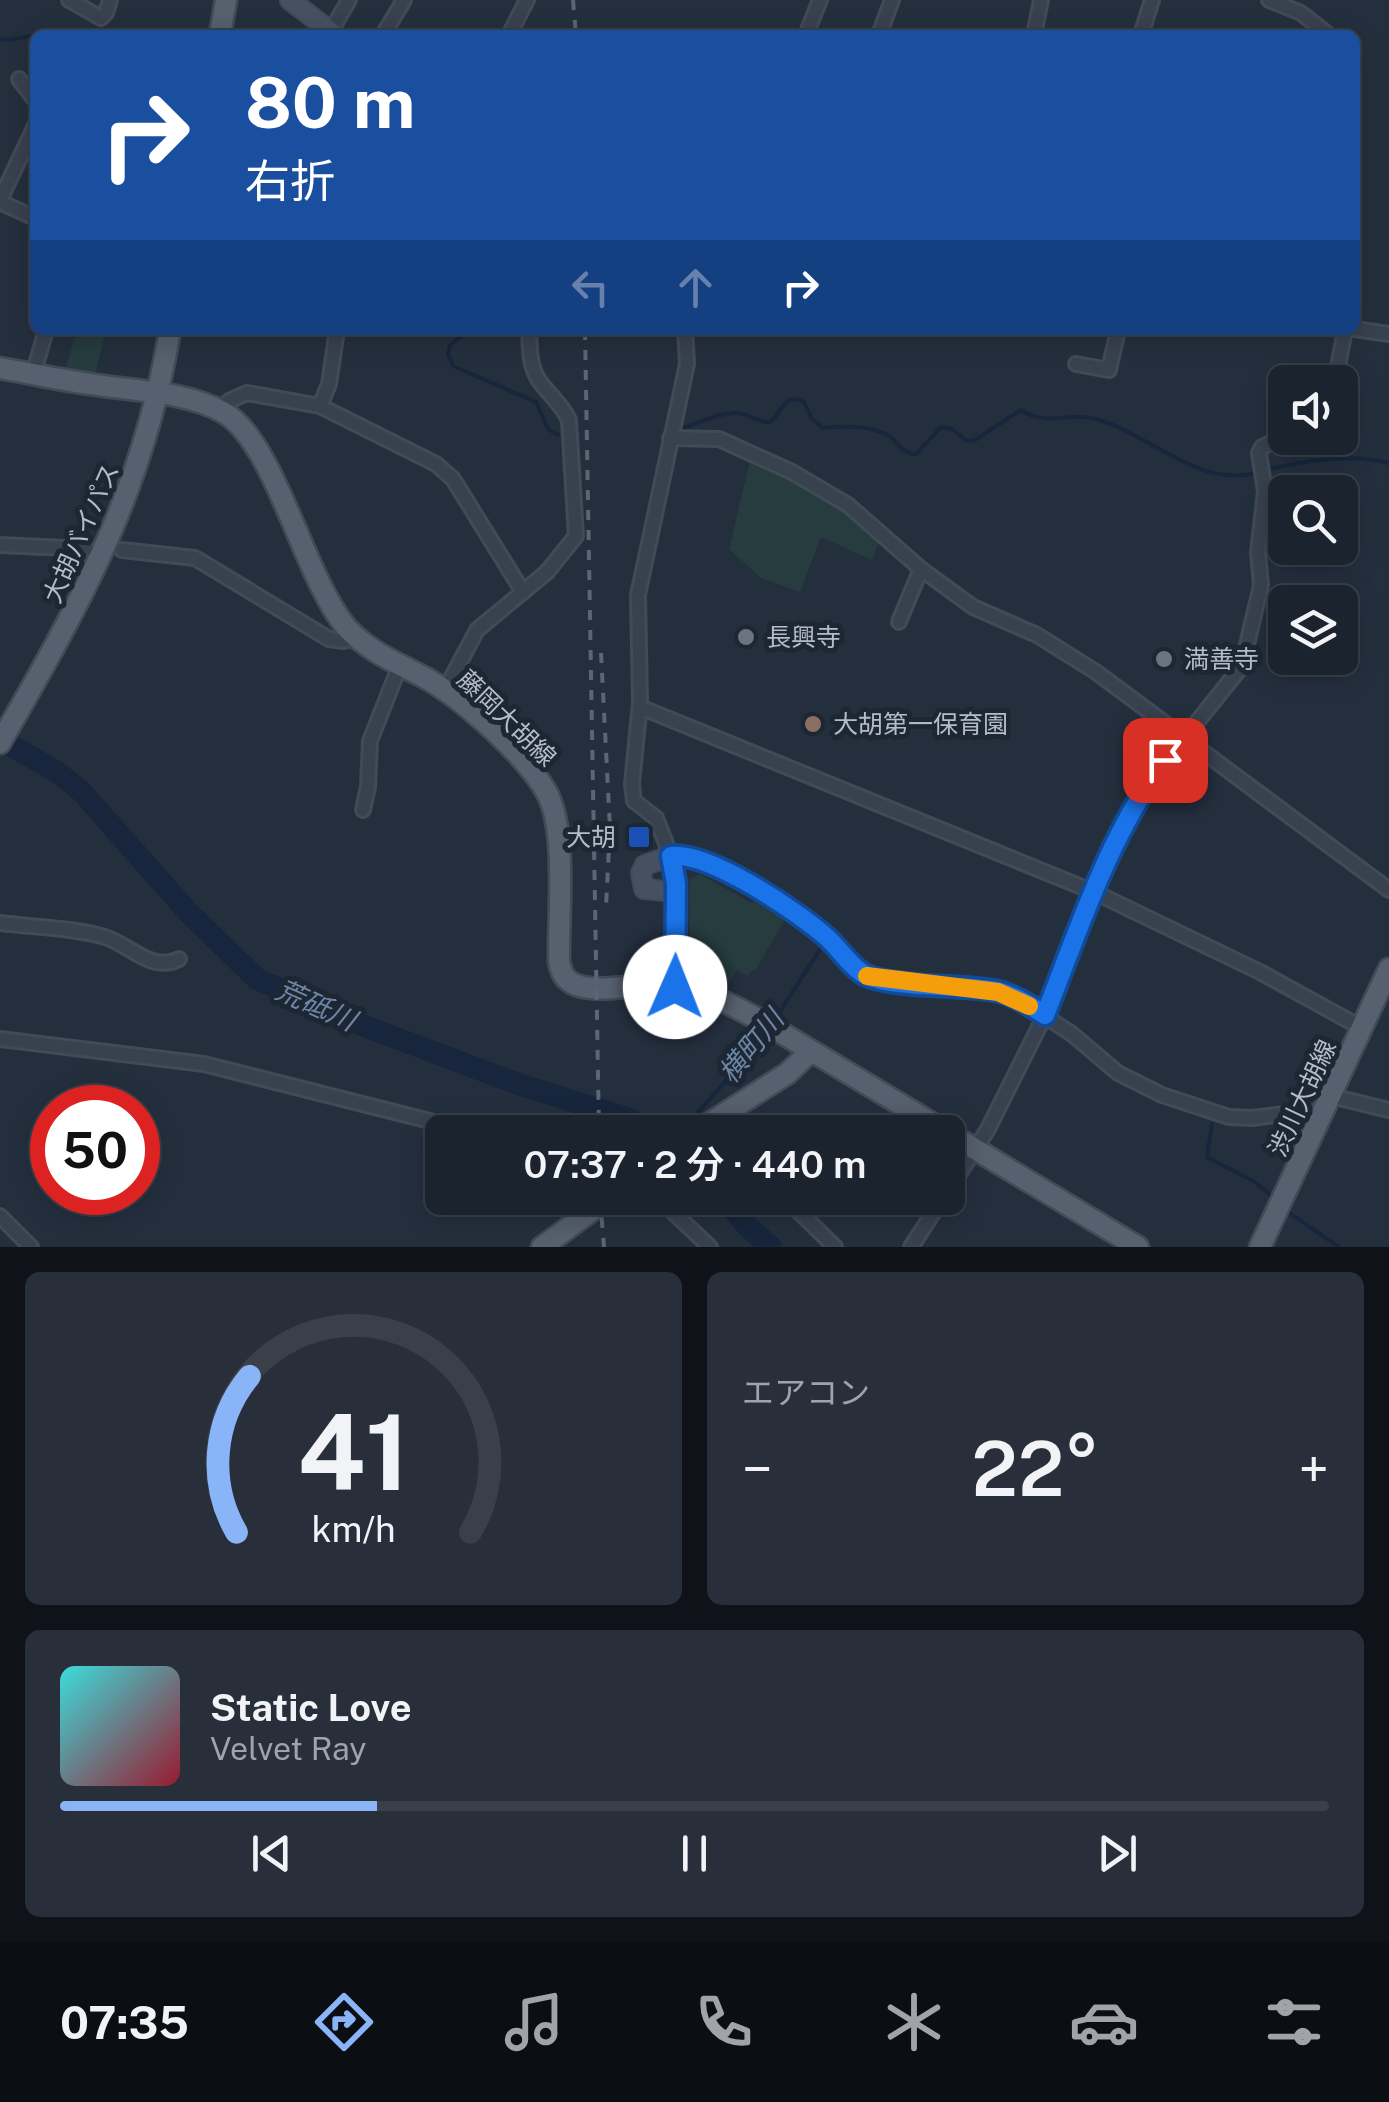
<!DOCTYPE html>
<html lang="ja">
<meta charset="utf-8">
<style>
body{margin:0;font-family:"Public Sans","Noto Sans JP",sans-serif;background:#282f3a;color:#f1f3f6;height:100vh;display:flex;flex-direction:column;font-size:38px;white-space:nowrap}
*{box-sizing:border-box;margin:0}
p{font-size:32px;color:#a0a4aa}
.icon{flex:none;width:55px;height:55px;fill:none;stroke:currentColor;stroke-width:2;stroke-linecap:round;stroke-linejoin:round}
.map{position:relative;height:1247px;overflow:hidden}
.details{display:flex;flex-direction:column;gap:25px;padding:25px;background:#0f1319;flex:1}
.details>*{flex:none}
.guide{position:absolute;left:30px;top:30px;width:1330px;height:305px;border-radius:15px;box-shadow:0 5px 25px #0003,0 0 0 2px #39404a;background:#1a4fa0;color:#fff;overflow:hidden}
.buttons{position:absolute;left:1268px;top:365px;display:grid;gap:20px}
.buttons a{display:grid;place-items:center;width:90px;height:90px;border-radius:15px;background:#1b232e;box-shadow:0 5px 25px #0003,0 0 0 2px #39404a;font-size:50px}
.speed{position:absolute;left:30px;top:1085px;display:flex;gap:20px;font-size:50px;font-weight:700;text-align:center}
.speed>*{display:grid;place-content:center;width:130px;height:130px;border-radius:50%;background:#1b232e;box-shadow:0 5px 25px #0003,0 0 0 2px #39404a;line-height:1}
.speed .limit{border:15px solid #d22;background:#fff;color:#111}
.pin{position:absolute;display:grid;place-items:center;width:85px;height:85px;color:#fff;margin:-42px;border-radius:20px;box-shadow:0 5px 15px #0006}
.me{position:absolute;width:110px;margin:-55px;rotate:1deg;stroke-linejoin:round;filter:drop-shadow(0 0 8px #0008)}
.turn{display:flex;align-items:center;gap:35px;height:210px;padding:0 50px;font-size:45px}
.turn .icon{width:130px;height:130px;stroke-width:2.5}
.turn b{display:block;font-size:70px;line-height:85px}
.lanes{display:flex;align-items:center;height:95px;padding:0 50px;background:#0003;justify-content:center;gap:50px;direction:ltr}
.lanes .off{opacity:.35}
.big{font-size:75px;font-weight:600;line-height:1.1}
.details .tile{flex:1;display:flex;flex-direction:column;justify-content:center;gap:15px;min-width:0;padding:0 35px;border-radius:15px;background:#282f3a}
.details .dial{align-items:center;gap:0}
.dial svg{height:260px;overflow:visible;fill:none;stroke:#39404a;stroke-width:7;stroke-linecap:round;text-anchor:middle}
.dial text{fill:#f1f3f6;stroke:none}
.song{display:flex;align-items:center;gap:30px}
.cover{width:120px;height:120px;border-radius:15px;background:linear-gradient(135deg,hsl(180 70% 55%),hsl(350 70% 35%))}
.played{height:10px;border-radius:5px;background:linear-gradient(90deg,#8ab4f8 25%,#39404a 25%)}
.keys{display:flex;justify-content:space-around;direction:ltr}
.heat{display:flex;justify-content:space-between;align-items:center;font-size:55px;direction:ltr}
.details .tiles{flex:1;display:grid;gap:25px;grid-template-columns:1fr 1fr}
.tile:last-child{grid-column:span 2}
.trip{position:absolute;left:425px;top:1115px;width:540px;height:100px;border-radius:15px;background:#1b232e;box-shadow:0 5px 25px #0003,0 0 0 2px #39404a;font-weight:600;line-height:100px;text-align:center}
.dock{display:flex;height:160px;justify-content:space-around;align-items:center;background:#0b0e12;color:#a0a4aa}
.dock .icon{width:70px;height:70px}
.dock .current{color:#8ab4f8}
.dock b{font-size:45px;color:#f1f3f6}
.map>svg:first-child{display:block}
.green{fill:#263c3f}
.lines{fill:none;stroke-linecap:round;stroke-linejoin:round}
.stream{stroke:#17263c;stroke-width:4}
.river{stroke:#17263c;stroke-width:22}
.street-casing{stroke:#414a57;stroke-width:18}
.secondary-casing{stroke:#414a57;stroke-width:22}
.primary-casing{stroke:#414a57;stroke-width:25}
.street{stroke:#38414e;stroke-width:12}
.secondary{stroke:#465061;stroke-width:18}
.primary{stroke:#56606e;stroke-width:20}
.rail{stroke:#5a6575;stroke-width:4;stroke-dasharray:10 10;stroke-linecap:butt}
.route-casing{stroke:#114b97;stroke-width:25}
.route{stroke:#1a73e8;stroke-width:18}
.slow{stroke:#f59e0b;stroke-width:18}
.worship-dot{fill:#6b7280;stroke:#1d2633;stroke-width:4}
.education-dot{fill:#8d6e63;stroke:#1d2633;stroke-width:4}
.transit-dot{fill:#1a4fb4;stroke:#1d2633;stroke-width:4}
.labels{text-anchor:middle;stroke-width:10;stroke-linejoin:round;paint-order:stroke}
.street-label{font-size:25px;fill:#b4bcc9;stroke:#1d2633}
.poi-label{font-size:25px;fill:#b4bcc9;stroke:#1d2633;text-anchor:start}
.water-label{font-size:28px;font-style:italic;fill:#6d86a8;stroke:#1d2633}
</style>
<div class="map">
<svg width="1389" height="1247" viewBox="0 0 1389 1247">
<rect width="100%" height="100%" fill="#242f3e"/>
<g class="green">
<path d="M77,330H106L95,374L65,371Z"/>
<path d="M750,461C801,483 839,503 879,542L872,560L821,537L800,592L761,578L729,549Z"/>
<path d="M699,874L752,903L756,899L786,918L755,971L752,970L748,976L736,970L725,993L686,980L689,964L690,880Z"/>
</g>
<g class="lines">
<g class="stream">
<path d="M0,39L8,40L37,35"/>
<path d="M470,330L450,345L448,354L453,366L536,402L548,429L558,435"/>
<path d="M680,429C699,424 716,412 738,413C750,414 758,423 770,422C784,411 783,392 804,402L812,419L823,428C843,426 871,425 889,436C901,444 900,453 916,454L941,427L952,429L967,441L975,440L1021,410C1050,428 1068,411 1096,419C1150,434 1197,488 1257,473"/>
<path d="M1266,470C1305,460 1349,453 1389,463"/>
<path d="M773,1022L819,951"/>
<path d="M1212,1124L1207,1157L1255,1182L1275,1199"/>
<path d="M673,1132L694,1117L766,1035"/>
<path d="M1285,1210L1339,1247"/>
</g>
<g class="river">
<path d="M0,739L57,772L81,791L188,912L257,979L367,1027L518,1084L627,1118L650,1132"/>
<path d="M724,1198L746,1225L771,1247"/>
</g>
<defs>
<g id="street">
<path d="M69,0L101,18L106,13L110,0"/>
<path d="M1269,0L1301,13L1329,35"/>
<path d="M331,31L349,0"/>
<path d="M383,35L404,0"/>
<path d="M509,35L527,0"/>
<path d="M806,35L820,0"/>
<path d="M879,35L892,0"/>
<path d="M1034,35L1041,0"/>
<path d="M1141,35L1152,0"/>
<path d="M19,79L35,100"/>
<path d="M0,200L35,126"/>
<path d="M0,202L35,218"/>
<path d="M1355,329L1389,334"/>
<path d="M685,330L687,364L638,595L640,702L632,784L634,801L656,818L671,856L694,857L744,881L819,930L865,975L997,991L1020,1000L1072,1034L1118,1073L1162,1095L1229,1117L1252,1118L1307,1111L1322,1115"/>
<path d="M1076,364L1109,370L1118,330"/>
<path d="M33,375L46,330"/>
<path d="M1335,382L1345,330"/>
<path d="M320,406L329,384L337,330"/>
<path d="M221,410L229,401L247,393L320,406L436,464L453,479L523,592"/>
<path d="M670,438L719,439L792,472L848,505L921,569L973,607L1037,635L1096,672L1389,890"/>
<path d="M0,545L87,549"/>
<path d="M122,550L195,558L329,639L344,641L356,637"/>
<path d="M899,622L921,569"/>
<path d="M445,690L477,630L547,572L576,536L569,420C561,403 548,394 538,379C529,364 530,347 529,330"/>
<path d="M640,707L1094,892L1260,972L1362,1028"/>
<path d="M363,810L368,787L370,741L400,665"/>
<path d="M0,923C32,927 75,928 105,937C130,945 152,973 179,959"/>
<path d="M0,1039L204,1064L430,1121L459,1132"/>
<path d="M1331,1096L1389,1110"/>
<path d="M948,1191L988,1129L1041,1023L1094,892L1145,787L1242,666L1261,585L1258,553L1265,491L1259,453L1262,447L1285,436"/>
<path d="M582,1198L594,1208"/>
<path d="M658,1198L710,1247"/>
<path d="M785,1198L835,1247"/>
<path d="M0,1216L31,1247"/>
<path d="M911,1247L943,1198"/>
</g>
<g id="secondary">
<path d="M290,0L335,35"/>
<path d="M675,987V973L676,892C676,880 674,868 671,856L645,865L641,873L644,889L676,892"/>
</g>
<g id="primary">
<path d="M220,35L226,0"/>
<path d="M0,368C30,373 60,380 90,384C132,391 185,391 223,412C275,441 303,575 346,627C368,652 400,664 429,680C465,701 529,758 548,795C567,834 558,916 559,961C561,972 564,980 576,985C598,993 629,985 653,985C700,986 736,1006 775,1029L1138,1247"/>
<path d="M0,743C81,602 143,493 170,330"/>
<path d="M696,1132L788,1073L811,1051"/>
<path d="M542,1247L609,1198"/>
<path d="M1260,1247L1389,969"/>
</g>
</defs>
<use href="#street" class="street-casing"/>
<use href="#secondary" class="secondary-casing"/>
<use href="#primary" class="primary-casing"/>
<use href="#street" class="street"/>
<use href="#secondary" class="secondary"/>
<use href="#primary" class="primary"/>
<g class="rail">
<path d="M573,0L576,35"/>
<path d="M585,330L599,1132"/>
<path d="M601,653L610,828L606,907"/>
<path d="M600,1198L604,1247"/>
</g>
</g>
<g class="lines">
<defs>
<path id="route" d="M675,987L676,884L671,856C708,851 795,910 824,935C838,946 847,963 862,973C888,989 963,984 997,991C1015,995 1030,1006 1045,1015C1079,929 1109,835 1165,760"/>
</defs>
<use href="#route" class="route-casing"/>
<use href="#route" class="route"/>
<path class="slow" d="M867,976L998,992L1029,1006"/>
</g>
<g class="worship-dot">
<circle cx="746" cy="637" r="10"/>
<circle cx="1164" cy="659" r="10"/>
</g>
<circle class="education-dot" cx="813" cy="724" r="10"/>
<rect class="transit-dot" x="627" y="825" width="24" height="24" rx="5"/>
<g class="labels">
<g class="street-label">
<text transform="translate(81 533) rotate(-66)" y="9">大胡バイパス</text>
<text transform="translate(507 718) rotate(44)" y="9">藤岡大胡線</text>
<text transform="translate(1302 1098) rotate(-65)" y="9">渋川大胡線</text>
</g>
<g class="poi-label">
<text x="766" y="646">長興寺</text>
<text x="1184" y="668">満善寺</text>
<text x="833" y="733">大胡第一保育園</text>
<text x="616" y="846" text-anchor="end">大胡</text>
</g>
<g class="water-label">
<text transform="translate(316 1005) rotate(24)" y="10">荒砥川</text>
<text transform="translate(751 1046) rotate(-51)" y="10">横町川</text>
</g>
</g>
</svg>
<div class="buttons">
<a><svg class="icon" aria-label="sound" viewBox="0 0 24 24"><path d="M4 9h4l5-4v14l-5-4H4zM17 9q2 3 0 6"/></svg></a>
<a><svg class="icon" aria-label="search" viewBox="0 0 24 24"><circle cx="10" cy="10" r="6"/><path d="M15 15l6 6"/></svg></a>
<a><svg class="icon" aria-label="layers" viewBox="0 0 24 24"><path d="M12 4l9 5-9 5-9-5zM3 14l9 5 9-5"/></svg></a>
</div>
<div class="speed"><div class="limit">50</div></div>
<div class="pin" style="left:1165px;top:760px;background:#d93025"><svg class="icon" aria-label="arrive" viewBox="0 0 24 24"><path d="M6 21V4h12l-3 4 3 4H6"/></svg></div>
<svg class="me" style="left:675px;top:987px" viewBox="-20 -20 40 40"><circle r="19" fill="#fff"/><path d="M0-13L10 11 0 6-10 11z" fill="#1a73e8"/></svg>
<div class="trip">07:37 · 2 分 · 440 m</div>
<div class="guide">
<div class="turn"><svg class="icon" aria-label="right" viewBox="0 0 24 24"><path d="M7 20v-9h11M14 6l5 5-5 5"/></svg><div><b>80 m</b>右折</div></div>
<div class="lanes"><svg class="icon off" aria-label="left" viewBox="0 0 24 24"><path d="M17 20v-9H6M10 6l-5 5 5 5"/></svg><svg class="icon off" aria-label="ahead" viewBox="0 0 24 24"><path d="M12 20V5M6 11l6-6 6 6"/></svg><svg class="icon" aria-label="right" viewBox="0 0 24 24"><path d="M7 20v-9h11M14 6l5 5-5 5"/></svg></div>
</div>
</div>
<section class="details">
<div class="tiles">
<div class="tile dial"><svg viewBox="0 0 100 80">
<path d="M14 69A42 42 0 1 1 86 69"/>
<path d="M14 69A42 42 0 0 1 18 21" stroke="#8ab4f8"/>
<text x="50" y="56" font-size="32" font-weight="700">41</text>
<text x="50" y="72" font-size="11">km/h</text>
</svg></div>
<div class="tile"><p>エアコン</p>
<div class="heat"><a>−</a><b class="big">22°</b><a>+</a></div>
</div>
<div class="tile">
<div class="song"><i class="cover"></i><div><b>Static Love</b><p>Velvet Ray</p></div></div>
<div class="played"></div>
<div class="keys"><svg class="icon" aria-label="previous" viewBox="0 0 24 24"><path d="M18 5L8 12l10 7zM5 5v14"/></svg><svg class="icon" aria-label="pause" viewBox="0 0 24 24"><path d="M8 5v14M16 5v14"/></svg><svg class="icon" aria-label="next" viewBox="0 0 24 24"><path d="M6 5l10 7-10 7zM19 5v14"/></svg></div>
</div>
</div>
</section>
<nav class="dock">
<b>07:35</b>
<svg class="icon current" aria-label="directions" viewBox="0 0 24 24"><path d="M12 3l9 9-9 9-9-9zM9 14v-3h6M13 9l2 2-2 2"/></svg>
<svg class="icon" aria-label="music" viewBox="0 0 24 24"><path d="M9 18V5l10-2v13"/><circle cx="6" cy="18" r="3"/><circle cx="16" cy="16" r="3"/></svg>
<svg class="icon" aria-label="phone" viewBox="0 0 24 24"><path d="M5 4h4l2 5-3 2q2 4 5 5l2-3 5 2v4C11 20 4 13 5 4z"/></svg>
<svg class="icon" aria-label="climate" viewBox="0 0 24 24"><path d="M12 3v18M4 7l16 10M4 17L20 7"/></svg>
<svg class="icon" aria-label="car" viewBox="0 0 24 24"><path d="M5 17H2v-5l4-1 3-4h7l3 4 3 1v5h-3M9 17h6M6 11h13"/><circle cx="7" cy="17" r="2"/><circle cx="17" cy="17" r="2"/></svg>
<svg class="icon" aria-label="filters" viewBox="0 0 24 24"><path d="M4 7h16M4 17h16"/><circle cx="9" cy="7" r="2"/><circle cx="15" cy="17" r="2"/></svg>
</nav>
